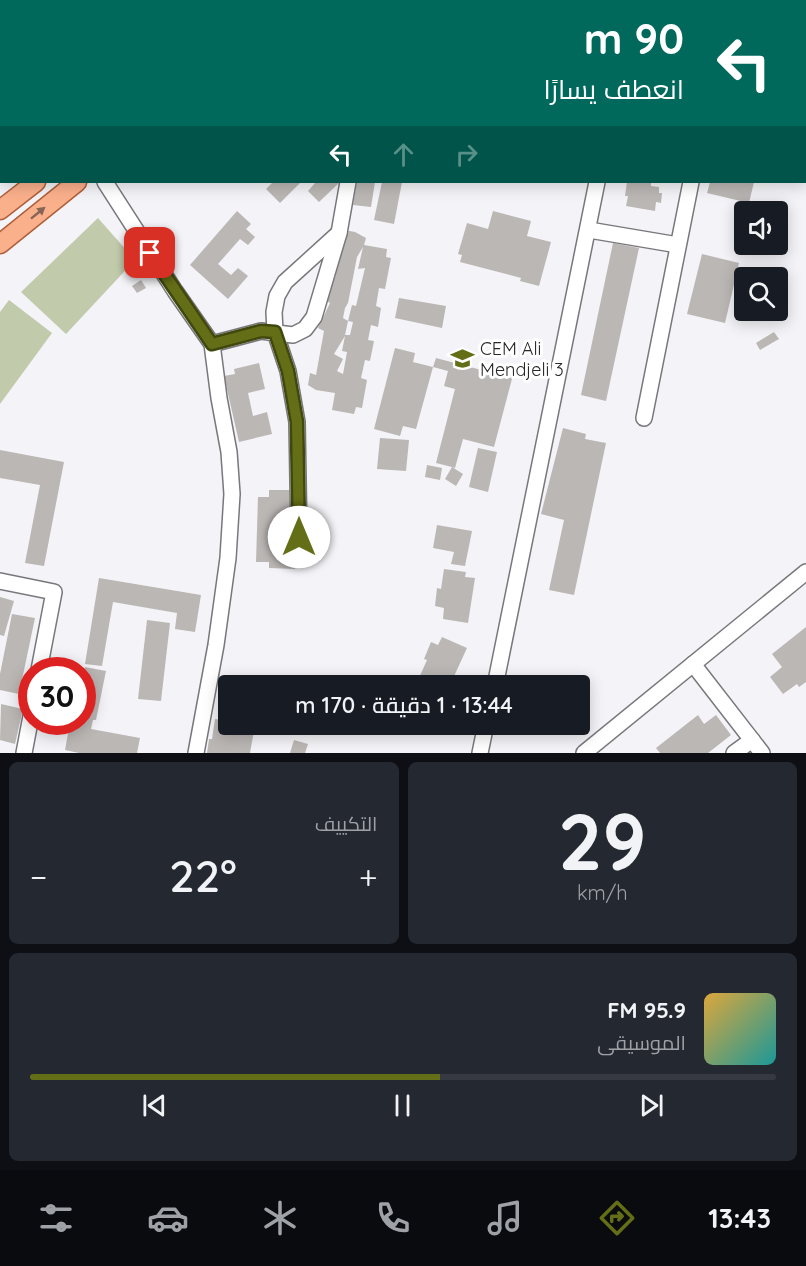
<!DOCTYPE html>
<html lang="ar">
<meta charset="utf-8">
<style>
body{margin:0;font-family:Quicksand,Cairo,sans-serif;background:#242831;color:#f1f3f6;direction:rtl;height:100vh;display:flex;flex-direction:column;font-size:22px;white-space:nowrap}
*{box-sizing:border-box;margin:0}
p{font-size:20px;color:#9ea1a6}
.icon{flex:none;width:33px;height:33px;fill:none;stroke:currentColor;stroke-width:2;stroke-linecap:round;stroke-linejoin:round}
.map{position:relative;height:753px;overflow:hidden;direction:ltr}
.drawer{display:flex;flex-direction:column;gap:9px;padding:9px;background:#0d0f14;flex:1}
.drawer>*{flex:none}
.top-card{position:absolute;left:0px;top:0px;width:807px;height:183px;box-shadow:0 3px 15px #0003;direction:rtl;background:#00695c;color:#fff;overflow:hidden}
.tools{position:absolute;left:734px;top:201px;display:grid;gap:12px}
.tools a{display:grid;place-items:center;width:54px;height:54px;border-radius:6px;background:#171b24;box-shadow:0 3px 15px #0003;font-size:30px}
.speed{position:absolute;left:18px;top:657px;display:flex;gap:12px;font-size:30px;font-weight:700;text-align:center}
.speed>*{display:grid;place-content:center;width:78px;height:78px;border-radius:50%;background:#171b24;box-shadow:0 3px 15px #0003;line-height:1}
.speed .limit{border:9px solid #d22;background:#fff;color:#111}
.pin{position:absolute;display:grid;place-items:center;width:51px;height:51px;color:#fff;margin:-26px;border-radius:12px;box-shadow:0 3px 9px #0006}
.me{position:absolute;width:66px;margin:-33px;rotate:0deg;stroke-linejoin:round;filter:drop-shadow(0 0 4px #0008)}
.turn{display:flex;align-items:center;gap:21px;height:126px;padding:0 24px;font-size:27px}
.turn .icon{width:78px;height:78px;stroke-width:2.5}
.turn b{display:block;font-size:42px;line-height:51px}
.lanes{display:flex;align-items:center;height:57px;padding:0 24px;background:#0003;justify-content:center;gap:30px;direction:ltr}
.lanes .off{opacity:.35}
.big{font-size:45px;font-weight:600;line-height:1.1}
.drawer .card{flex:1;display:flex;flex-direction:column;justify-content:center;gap:9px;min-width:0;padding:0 21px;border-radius:9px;background:#242831}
.drawer .dial{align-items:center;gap:0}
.dial b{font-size:78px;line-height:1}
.song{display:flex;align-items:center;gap:18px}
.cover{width:72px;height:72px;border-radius:9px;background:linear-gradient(135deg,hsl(40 70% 55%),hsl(180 70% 35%))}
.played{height:6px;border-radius:3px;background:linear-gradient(90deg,#646e16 55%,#363941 55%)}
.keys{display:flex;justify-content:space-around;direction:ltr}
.heat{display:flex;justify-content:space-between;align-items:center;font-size:33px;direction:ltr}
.drawer .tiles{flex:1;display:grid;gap:9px;grid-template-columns:1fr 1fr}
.card:last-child{grid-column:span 2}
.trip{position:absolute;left:218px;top:675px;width:372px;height:60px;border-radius:6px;background:#171b24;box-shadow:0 3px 15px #0003;font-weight:600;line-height:60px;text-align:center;direction:rtl}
.tab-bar{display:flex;height:96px;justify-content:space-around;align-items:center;background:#090b0e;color:#9ea1a6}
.tab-bar .icon{width:42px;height:42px}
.tab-bar .on{color:#646e16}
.tab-bar b{font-size:27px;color:#f1f3f6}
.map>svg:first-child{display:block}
.green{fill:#c1caab}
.building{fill:#bbb7b5;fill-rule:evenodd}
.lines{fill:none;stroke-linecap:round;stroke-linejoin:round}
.minor-casing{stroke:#78777b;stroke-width:18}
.major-casing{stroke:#b05e38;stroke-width:21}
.minor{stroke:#fff;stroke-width:15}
.major{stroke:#fbb08c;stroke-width:18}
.oneway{fill:#876556}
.route-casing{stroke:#41480e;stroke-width:15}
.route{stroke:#646e16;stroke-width:10}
.labels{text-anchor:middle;stroke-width:6;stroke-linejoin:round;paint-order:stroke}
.poi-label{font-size:18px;fill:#282829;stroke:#fff;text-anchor:start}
</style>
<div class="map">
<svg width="806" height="753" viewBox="0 0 806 753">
<rect width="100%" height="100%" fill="#f4f3f7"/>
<g class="green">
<path d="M98,218L135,260L66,334L21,292Z"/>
<path d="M9,300L52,333L0,404V312Z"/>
</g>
<g class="building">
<path d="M273,182H301L280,203L266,189Z"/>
<path d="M313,182H340L319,202L308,191L315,183Z"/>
<path d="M357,182H375L371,207L353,205Z"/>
<path d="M382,182H402L394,224L374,220Z"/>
<path d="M627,182H651V186L659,187V193H662L661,203L656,202L655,211L626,206L628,196H625Z"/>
<path d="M710,182H754L749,203L707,193Z"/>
<path d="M237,211L251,224L246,229L255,237L248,245L240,239L218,264L231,275L238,268L248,276L228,299L190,265Z"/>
<path d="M493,211L531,221L527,236L551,242L539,286L520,281L521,278L460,262L462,255L458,254L467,223L488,229Z"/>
<path d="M344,230L355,232L366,238L364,245L387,249L386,257L391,258L385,289L379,288L376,306L381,308L378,327L371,325L368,340L374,341L370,361L365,360L361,378L367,380L362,408L356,407L354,414L332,410L335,393L316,390L308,385L310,373L316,375L324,331L318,328L330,303L323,299L335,278ZM363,247L358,269L365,268L356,306L352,305L348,321L353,322L350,335H345L348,321L343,318L345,308L348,303L357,257ZM345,336L342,351L347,352L343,374L337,371L343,359L334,354Z"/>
<path d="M613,243L639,248L606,401L581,395Z"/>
<path d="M702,254L739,263L725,323L687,314Z"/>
<path d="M141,280L146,288L137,293L132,286Z"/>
<path d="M399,298L446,306L442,328L395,318Z"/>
<path d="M774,332L779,339L760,350L756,343Z"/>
<path d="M395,348L415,353L413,362L433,367L416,429L403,426L400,436L374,429Z"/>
<path d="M436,358L489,372L490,369L513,375L494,447L463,439L455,468L452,467L463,474L456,486L445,479L452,467L436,463L455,389L444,386L448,371L433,367Z"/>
<path d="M259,363L265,389L248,393L253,416L267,412L272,434L239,442L224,376L235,374L234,369Z"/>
<path d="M563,428L586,434L585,439L606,443L574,595L549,590L564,520L541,514Z"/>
<path d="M380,438L409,440L406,471L377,469Z"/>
<path d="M478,448L497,452L488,492L469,487Z"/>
<path d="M0,450L64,462L44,566L25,563L40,485L0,478Z"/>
<path d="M427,465L442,468L440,480L425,477Z"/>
<path d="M269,490H298L297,519H279L278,546H296L295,569L269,568V562H256L258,497H269Z"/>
<path d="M437,525L472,531L465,566L451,564L454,552L433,548Z"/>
<path d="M444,569L466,572L465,577L475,578L468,623L443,619L444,608L435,606L437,588L441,589Z"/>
<path d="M99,578L201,595L195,632L175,629L177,613L113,602L102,666L85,664Z"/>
<path d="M0,597L14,601L4,636L0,635Z"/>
<path d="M12,614L35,618L19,694L0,690V674Z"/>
<path d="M147,620L170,623L161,701L138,699Z"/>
<path d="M806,627V682L799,687L797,684L783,694L770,677L782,667L772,654Z"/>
<path d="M442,637L467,648L450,685L447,684L428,686L430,682L419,678L427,660L424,659L431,642L438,645Z"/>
<path d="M85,667L106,671L96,720H93L91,729L140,738L137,753H79L65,750L70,722H82V682Z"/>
<path d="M1,704L23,709L15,744L0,740Z"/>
<path d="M698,715L704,724L716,715L731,735L708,753H660L656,748Z"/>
<path d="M215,719L228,721V724L255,725L250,753H207L209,739H212Z"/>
<path d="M294,740L308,744L305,753H290Z"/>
</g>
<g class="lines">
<defs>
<g id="minor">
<path d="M33,2L34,0"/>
<path d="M115,2L116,0"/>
<path d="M629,2V0"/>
<path d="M0,83H2"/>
<path d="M105,182L175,291L212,344L219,398L229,452L232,494L228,558L216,645L196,753"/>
<path d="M589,230L678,245"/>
<path d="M212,344L261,331L293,335L305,329L314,317L339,233L348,182"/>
<path d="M644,418L691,182"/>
<path d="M299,537L297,422L288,371L275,332L274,312L277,296L285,282L339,233"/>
<path d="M0,581L54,592L39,670"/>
<path d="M693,664L762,753"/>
<path d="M495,686L597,182"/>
<path d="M24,753L32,711"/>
<path d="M480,753L486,724"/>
<path d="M584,753L806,572"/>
<path d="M734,753L752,740"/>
</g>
<g id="major">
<path d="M230,2L231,0"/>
<path d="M258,2L259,0"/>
<path d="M0,210L36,182"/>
<path d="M0,244L77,182"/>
</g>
</defs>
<use href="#minor" class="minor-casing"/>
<use href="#major" class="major-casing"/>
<use href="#minor" class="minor"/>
<use href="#major" class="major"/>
</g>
<defs><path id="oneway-solid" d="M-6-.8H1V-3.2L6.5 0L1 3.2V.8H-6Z" transform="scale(1.5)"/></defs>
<use class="oneway" href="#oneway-solid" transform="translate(38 213) rotate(-39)"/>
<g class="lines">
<defs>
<path id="route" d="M150,253L212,344L261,331L275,332L288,371L297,422L299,537"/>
</defs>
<use href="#route" class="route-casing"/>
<use href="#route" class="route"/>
</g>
<defs>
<symbol id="school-bare" viewBox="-9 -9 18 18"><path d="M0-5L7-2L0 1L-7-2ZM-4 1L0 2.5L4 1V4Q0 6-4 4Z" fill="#646e16" stroke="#fff" stroke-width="2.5" paint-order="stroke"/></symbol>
</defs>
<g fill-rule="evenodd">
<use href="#school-bare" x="446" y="342" width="33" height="33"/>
</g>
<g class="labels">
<g class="poi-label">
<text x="480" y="355">CEM Ali<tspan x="480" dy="21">Mendjeli 3</tspan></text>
</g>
</g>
</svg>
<div class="tools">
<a><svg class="icon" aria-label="sound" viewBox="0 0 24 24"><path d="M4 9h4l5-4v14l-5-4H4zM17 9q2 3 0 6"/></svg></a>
<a><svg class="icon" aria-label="search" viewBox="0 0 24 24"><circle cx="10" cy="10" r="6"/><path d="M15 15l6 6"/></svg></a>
</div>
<div class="speed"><div class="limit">30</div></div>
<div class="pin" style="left:150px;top:253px;background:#d93025"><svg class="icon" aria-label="arrive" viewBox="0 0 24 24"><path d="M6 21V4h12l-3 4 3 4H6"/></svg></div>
<svg class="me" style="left:299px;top:537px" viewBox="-20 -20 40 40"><circle r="19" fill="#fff"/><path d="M0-13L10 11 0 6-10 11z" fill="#646e16"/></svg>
<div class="trip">13:44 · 1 دقيقة · 170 m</div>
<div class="top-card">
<div class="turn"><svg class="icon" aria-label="left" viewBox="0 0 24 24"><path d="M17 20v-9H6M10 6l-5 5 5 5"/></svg><div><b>90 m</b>انعطف يسارًا</div></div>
<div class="lanes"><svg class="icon" aria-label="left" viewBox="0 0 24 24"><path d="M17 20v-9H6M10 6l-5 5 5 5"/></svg><svg class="icon off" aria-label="ahead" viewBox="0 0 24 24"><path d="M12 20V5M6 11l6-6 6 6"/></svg><svg class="icon off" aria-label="right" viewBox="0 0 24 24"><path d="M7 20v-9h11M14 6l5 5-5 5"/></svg></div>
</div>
</div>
<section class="drawer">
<div class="tiles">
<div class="card dial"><b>29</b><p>km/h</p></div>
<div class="card"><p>التكييف</p>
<div class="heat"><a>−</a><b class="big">22°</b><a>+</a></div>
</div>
<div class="card">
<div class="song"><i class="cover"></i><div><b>95.9 FM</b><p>الموسيقى</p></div></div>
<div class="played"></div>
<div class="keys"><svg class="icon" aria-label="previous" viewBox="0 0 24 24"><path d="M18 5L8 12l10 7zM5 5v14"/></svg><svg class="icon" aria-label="pause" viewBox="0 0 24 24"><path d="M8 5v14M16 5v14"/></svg><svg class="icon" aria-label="next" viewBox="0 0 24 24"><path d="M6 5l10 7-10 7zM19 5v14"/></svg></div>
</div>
</div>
</section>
<nav class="tab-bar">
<b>13:43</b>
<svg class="icon on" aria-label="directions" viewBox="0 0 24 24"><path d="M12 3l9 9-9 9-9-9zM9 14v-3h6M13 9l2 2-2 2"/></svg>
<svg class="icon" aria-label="music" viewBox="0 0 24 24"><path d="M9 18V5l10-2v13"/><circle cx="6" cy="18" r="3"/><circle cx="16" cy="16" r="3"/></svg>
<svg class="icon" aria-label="phone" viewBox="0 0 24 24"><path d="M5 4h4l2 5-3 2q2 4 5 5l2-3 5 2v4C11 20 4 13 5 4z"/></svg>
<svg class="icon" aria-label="climate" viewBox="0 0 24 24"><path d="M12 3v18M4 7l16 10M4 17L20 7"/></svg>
<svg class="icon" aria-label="car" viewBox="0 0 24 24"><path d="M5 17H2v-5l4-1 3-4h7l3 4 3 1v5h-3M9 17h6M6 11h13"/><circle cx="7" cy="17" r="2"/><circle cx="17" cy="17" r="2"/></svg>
<svg class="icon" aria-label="filters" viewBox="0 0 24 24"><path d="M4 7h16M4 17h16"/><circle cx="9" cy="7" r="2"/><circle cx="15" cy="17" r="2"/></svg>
</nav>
